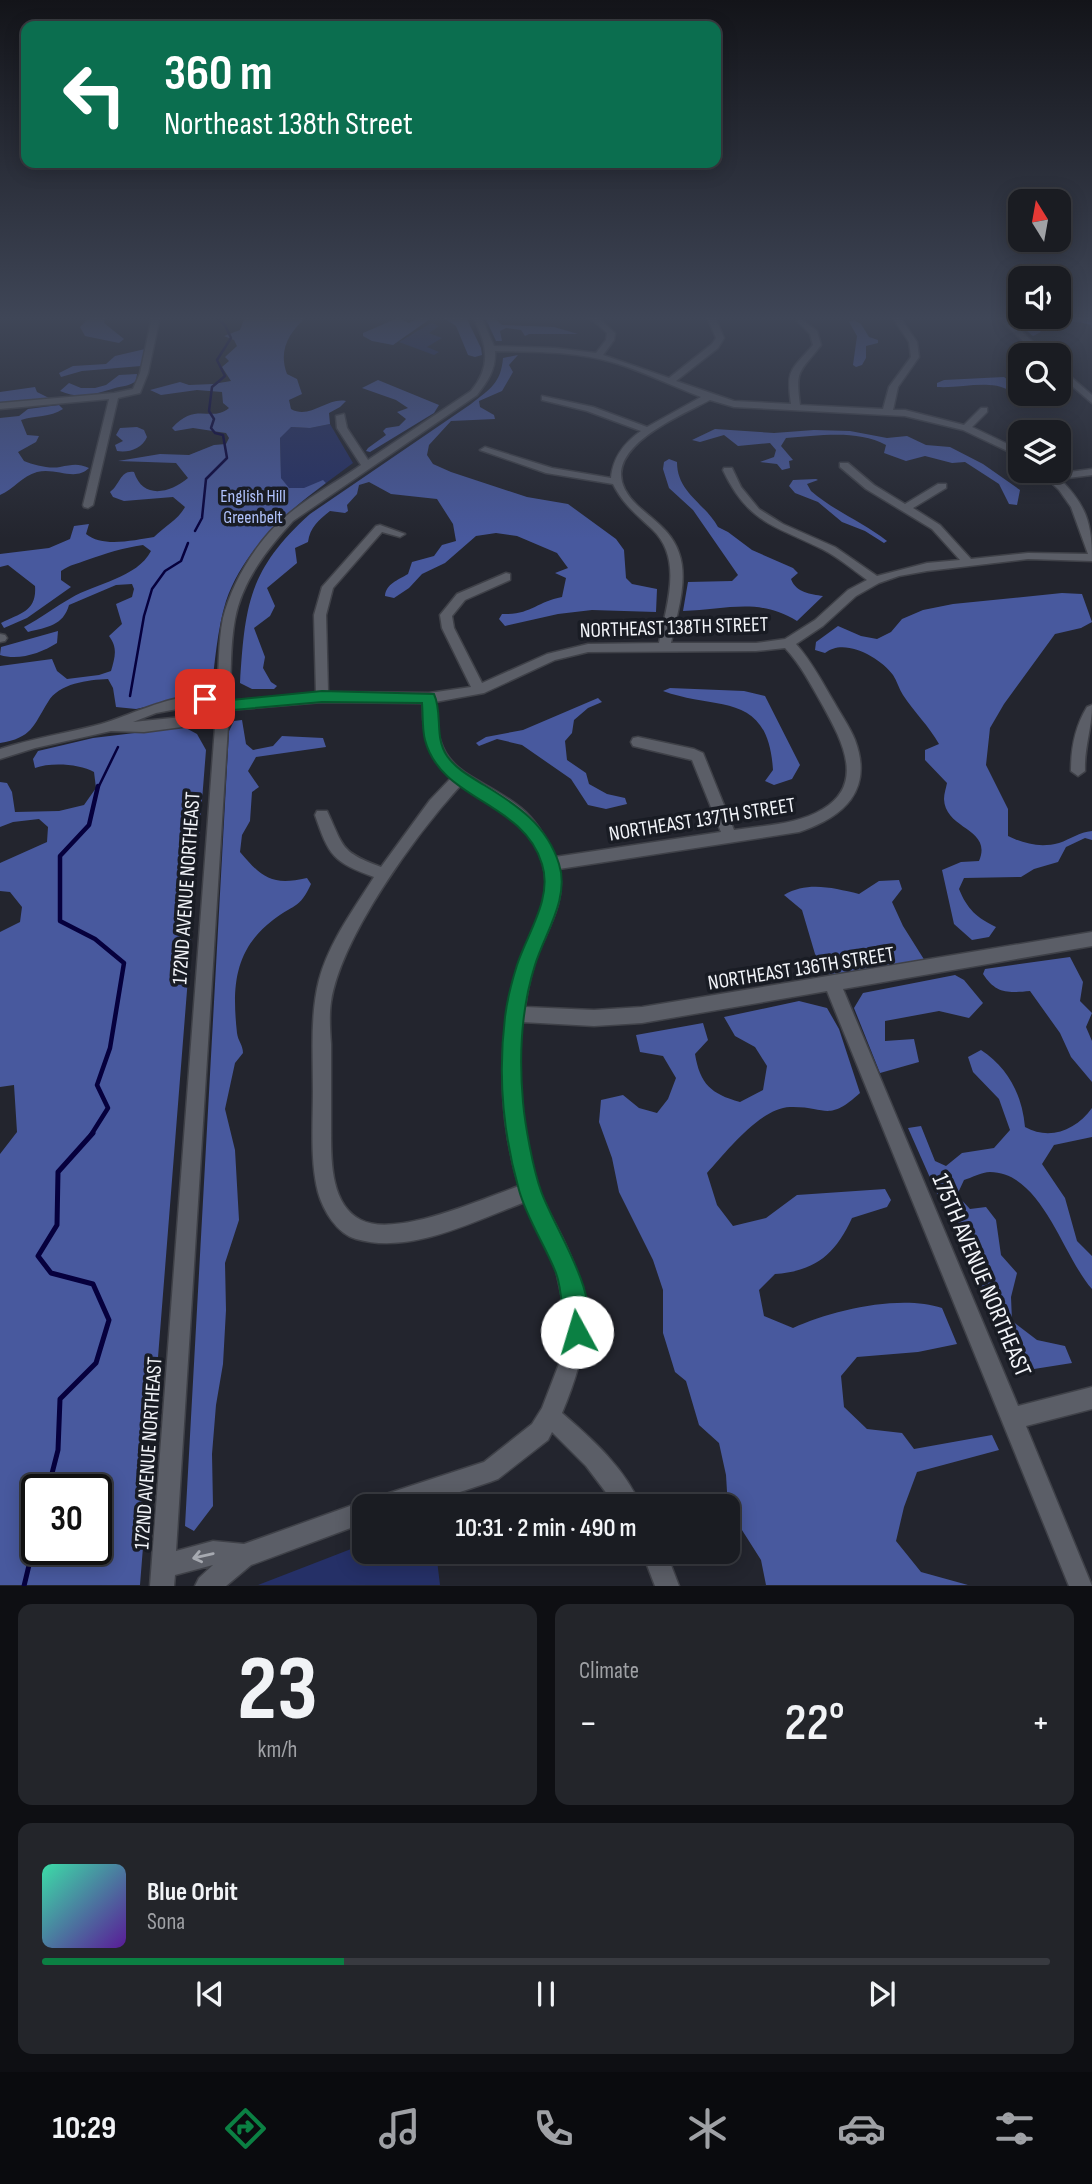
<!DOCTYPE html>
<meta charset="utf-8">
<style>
body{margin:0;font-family:"Sofia Sans Condensed",sans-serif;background:#23252a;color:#f1f3f6;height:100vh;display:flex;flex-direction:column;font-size:26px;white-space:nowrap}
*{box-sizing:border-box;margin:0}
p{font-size:23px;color:#9fa1a5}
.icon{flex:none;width:38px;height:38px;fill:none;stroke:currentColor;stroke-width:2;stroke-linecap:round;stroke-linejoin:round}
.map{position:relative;height:1586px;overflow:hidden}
.sheet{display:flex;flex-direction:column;gap:18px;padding:18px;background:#0e0f13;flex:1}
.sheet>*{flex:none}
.banner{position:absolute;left:21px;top:21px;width:700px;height:147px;border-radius:14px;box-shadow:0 4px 18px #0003,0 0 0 2px #383a40;background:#0b6e4f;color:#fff;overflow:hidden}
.needle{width:46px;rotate:349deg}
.tools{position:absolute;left:1008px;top:189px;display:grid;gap:14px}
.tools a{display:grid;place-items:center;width:63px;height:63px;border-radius:14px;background:#1a1c22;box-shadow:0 4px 18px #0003,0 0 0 2px #383a40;font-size:35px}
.speed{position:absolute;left:21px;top:1474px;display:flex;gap:14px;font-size:35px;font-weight:700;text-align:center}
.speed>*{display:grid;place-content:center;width:91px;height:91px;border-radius:50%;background:#1a1c22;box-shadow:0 4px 18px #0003,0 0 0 2px #383a40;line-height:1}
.speed .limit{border:4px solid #111;border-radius:10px;background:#fff;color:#111}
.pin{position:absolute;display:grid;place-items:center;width:60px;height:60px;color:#fff;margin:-30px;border-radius:14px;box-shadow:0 4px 10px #0006}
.me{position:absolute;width:77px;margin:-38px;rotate:354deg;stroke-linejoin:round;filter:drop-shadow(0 0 5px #0008)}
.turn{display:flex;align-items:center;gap:24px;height:147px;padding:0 28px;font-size:32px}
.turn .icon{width:91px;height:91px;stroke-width:2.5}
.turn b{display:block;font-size:49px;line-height:60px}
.big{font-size:52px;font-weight:600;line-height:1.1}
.sheet .tile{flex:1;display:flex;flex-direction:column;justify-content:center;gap:10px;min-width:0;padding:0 24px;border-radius:14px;background:#23252a}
.sheet .dial{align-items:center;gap:0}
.dial b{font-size:91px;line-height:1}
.song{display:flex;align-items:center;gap:21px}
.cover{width:84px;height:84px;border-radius:10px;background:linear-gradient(135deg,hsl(160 70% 55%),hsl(270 70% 35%))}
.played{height:7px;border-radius:4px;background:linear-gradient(90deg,#0b8043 30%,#383a40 30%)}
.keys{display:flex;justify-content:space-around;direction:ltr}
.heat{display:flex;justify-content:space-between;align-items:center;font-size:38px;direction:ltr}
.sheet .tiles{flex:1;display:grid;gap:18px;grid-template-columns:1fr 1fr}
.tile:last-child{grid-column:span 2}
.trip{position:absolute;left:352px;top:1494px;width:388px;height:70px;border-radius:14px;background:#1a1c22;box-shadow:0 4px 18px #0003,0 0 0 2px #383a40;font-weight:600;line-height:70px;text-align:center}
.tab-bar{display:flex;height:112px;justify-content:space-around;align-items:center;background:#0a0b0e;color:#9fa1a5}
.tab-bar .icon{width:49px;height:49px}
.tab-bar .on{color:#0b8043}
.tab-bar b{font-size:32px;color:#f1f3f6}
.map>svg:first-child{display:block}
.green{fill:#253067}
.forest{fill:#48599e;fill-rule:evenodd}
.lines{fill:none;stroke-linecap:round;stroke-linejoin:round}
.stream-far2{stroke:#06003d;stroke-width:2.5}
.stream-far1{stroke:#06003d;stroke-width:4.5}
.stream{stroke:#06003d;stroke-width:5}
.minor-casing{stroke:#3f4148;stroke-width:3}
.minor{fill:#5b5e67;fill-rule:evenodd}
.oneway{stroke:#a6a9b0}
.route{fill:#0b8043;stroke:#07532c;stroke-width:2}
.labels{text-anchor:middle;stroke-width:7;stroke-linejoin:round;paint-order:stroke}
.far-park-label{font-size:18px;fill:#b1c3fe;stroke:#191c24}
.street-label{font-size:21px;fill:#f2f4f9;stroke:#191c24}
.near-street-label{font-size:24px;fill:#f2f4f9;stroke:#191c24}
</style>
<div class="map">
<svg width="1092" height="1586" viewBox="0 0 1092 1586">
<rect width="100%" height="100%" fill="#23252e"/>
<g class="green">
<path d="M431,323L439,326L429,333L442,338L427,347L439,352L434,355L399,342Z"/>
<path d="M330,424L353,463L326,483L323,481L304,489L288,488L281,478L280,438L290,427L310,428Z"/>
<path d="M364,1544V1552H436L440,1585H258Z"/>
</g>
<g class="forest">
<path d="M105,317L104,323L124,339L119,343L85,336L80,327L89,318Z"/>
<path d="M245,317H306C289,333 278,350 287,374L297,379L302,394L289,400L291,409C310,420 327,397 346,401L340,407L329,413L330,424L310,428L291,427L280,438L281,478L289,488H304L323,480L326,483C285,513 243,551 226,601C217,630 215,663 211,693L136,709L116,707L113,688L108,679C88,680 59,683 48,702C33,726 32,738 0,743V666L52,659L57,671L67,679L99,675L111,671C115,657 118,648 109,636L122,624L116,604L132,597L134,589L132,584L116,585L69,605C63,626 47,627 28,632L24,627C41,618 55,607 71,598C96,583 137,578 151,551L143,545C122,548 107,553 87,560C77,564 71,564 61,571V580L71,587L27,618L4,628L1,623C21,613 37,611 35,586L8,565L0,567V554L49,548L70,539L74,526L89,524L86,534C103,548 134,540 154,537C165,526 178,520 185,507L173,497L124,501L113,497L110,492C120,485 120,470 134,472C143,500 170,493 188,478L176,463L118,461L160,454L189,455L214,445L226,444L229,438L226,433L193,428L175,431L172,428C196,401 211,423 229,408L223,403L222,392L197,390L161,395L150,390L180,382L189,385L213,384L231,381L222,367L229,361L225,357L237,346L234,340L224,336L240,330Z"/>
<path d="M421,317L430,319L393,345L372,341L363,336V333L398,318L409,323Z"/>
<path d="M442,317H466L481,348L482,355L475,357L468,355L456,326Z"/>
<path d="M485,317H493L502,325L554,327L578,334H529L525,336L521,330L506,328L500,331L502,341H496Z"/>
<path d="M1011,317H1092V330L1091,325C1075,320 1054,320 1038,322L1036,327L1041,332L1033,336Z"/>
<path d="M854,320L861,324L869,337L878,340V343L866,346V358L862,365L856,367L853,365L857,336L849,322Z"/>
<path d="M145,349L141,366L82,371L61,377L59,373L73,366L106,364L115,356Z"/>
<path d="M518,355L509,365L513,372L502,391L479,401L480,407L494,415L495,419L451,421L429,445L427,455L433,464L451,472L527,497L568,504L616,539L624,550L626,578L632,584L657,589L656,612L592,610L558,614L505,626L499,619L502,614C531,615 536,602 562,597L566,578L555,573L568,568L557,553L517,536L496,533L476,536L445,563L422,574L409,588L394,598L385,596C386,584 398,580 408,574L412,562L434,556L442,545L456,541L453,524L437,499L391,494L369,482L359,485L357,494L347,505L348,511L345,513L330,511C319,520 310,527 308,542L295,548L297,563L267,588L275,606L270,616L254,628L265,657L263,668L271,682L277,686L274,689H252L240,683C245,604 249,569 310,514L471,404C490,389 501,383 503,358Z"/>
<path d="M137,374L136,381C129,386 123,386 115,388C95,394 80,400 60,391L69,383L81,388H95L106,385L119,375Z"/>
<path d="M1004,377L1008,380L1009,384L1020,387V394H1033L1038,399C1021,400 1007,385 989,385C972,384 955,388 937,387V383L944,380Z"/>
<path d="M378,380L439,405L434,413L370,452L366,451L368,448L386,435L383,431L386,428L399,426L406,419L397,412L408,408L396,400L362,388Z"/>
<path d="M35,387L37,392L49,398L0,404V392Z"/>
<path d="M59,405L63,409C50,418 35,415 21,420L27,435L39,436L36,442L18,452L24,461C34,465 49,469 60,467C72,465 77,463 89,468C75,482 56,467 37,472C22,476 14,489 0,495V418L19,416L28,409Z"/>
<path d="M137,427L144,430L147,437C142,449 128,453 117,451L115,445L123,441L116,435L120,428Z"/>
<path d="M715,429L774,433L814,430L850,431L887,438L907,436L926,445L950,447L983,464L1020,490L1017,505L1009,504L999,484L965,462L952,463L925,456L906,461L884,453L886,445C857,429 817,436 786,438L781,446L793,460L789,461L790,468L782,470L777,464L760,462L774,457L776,450L770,443L738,446L724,435L700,442L692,440Z"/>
<path d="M669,459L677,462C677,493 705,503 718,527L728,532L752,550L793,568L798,573L791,579C796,593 811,594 823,596L797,621C758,597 726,610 683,611L688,582L732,581L738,575L693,510L669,488L663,469L664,462Z"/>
<path d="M816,479L818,480L807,484L811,491C834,511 863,522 887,541L884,543L865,531L842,522L818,502L795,493L789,486L793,480Z"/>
<path d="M1062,593L1082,594L1092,622L1081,628L1055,634L1004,704L990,728L986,765L1008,809V836C1024,844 1041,848 1059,843C1071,839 1079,832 1092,831V840L1085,838L1066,847L1058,862L1034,869L1021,877L964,878L959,889C967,909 977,918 996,927L989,937L972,940L954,924L942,870L961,862L979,861C993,828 945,830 944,799C944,794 946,788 947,783L925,760V750L939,744C929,726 914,712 903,695C899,689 897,681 893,675C880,657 844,637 825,653L815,650L816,642L838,626L861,636L877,639L891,632L902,619L923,610L953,604Z"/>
<path d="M58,631L57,643C41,653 19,661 0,655L1,647Z"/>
<path d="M670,688L744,691L765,696L800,765L792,779L774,785L765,781L773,770C768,690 717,711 663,691Z"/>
<path d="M598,698L602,702L588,708L574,720L572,733L565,741L567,760L586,773L589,784L607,794L625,798L627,804L606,809L588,805L571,779L522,745L497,739L479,746L476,743L486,737L523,730Z"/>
<path d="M242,720L246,744L253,750L273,746L282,736L323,738L326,747L256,757L248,771L259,787L252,792L250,821L242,835L240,852C262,878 272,886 307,878L311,884C300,909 292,905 273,920C234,950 232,987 237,1033C238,1041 243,1045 243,1053L235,1063L225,1109L235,1150L239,1220L225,1263L226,1310L223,1364L216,1405L212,1454L213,1506L194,1531L185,1526L229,731L234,721Z"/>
<path d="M184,727L197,734L206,750L140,1585H0V1154L17,1132L14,1085L0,1087V932L20,922L22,907L10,892L0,891V863L47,842L48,827L39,819L13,822L0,827V782L7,783L12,792L15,812L59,811L84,805L96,788L94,772C80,764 51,762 35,768L33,759L38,751L93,738ZM37,1489H96V1549H37Z"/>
<path d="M899,880L902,889L892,902L903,926L925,961L830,975L815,954L802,910L784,895C808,881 833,888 859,894L879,881Z"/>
<path d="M1070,957L1083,982L1080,1001L1092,1013L1086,1027L1092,1041V1082L1071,1057L1060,1033L1030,991C1008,993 996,994 983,974L985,969Z"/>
<path d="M955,975L964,980L983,1003L969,1018L939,1011L885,1021V1041L914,1039L919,1062L880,1073L854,1008L863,993Z"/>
<path d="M799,1001L827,1008L839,1029L860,1093C827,1123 827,1106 790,1107C760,1108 726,1152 707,1173L717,1205L733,1226L766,1218L797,1195L885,1189L891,1200L887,1207L852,1218C835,1255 815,1271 775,1274L759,1290L764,1316L793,1328C832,1310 901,1294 942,1308L957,1344L918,1352L857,1357L841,1376L844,1407L867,1429L902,1433L914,1449L992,1435L999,1450L917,1472L904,1507L896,1541L921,1572L968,1585H766L761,1560L728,1508L726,1475L719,1443L699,1425L686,1381L675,1372L663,1333V1290L653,1260L619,1192L612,1158L599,1122L601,1100L623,1095L639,1108L657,1113L668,1099L676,1078L663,1056L640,1052L636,1035L703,1023L708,1040L695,1054C700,1084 711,1094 740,1102L763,1090L767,1066L755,1047L735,1036L724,1017Z"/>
<path d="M981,1050C1008,1068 1022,1094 1025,1127C1050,1141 1076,1130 1092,1108V1137L1054,1145L1042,1164L1065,1198L1077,1241L1092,1256V1289C1063,1257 1042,1172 990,1172C982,1172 971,1178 964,1180L957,1195L970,1209L986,1207L996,1220L1001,1255L1017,1273L1011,1297L1012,1321L1037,1340L1065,1346L1072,1363L1034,1369L1009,1356L908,1128L921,1126L935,1161L946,1166L962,1153L994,1148L1010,1130L999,1099L973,1072L968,1057Z"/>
</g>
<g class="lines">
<g class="stream-far2">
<path d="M195,531L202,518L206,479L227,458L223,435L215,433L211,428L214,419L209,411L212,387L225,376L217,360L231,338L225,325L216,317"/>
<path d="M130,696L144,616L152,589L165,571L181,561L188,543"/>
<path d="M98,788L118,747"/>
</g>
<path class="stream-far1" d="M91,1135L108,1108L97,1085L110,1048L124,963L95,939L60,921V856L89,825L98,786"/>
<g class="stream">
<path d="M48,1489L58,1450L60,1399L96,1363L109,1320L93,1284L51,1273L38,1256L57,1225L58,1172L93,1133"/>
<path d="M24,1586L37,1532"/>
</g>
<defs>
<g id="minor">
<path d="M152,317H160L148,373L140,393L118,398L93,505L88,508L84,507L83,505L109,399L0,409V403L114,393L133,389L140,373Z"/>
<path d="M473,317H481L494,346L555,348L596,353L606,340L607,333L596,323L586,317H597L615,333L614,340L603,355L669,378L712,344L716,338L707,317H715L724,338L718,348L676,381L734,401L791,404C786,368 791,371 813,345L810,334L797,321L801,319L817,331L821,345C800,373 795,368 800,405L883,409L889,387L911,357L909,342L892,317H900L917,342L919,357L898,387L893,410H905L964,425L981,408H987V412L972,427L1020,450V457L963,430L905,416L734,407L710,400C674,419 585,455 637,505C653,520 672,531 679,553C689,581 676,616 671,643H756L785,639L815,620L848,590L867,580C852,569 838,557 822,549C774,525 748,523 723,470L724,468H732L741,487L759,509L783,524L835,547L877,576L927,563L960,560L932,529L866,489L840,467V463H848L874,485L905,504L938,484H946V488L913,508L940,525L971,559L1028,553L1088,554L1071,507L1059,490L1039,471H1050L1054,474L1092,469V475L1060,479C1087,506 1092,524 1092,561L1028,559L927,571L899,576L879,583L856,596L823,626L796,644C812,662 822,682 834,702C841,715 850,727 855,740C874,791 843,817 799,832L559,869C567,900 547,930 536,958C531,974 527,990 525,1007L594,1010L642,1007L1092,932V946L843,989L1018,1406L1092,1387V1409L1026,1426L1092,1586H1069L827,991L642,1023L594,1026L522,1022C516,1075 520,1135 538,1186C545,1208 558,1227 567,1248C595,1308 587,1354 562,1413C592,1439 626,1469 641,1507H617L586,1466L552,1432L548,1440L498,1479L490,1482L415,1507H364V1523L251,1565L226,1586H195L199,1578L213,1565L175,1575L174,1586H150L216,714L182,727L144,732L111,731L35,748L0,759V749C33,738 68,733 101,724C132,715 187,686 217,699C219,673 218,643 223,618C232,582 257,541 285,517C308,497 337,482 361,465L337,428L336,416L344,414L347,428L368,460L471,391C492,366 487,344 473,317ZM495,351C534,352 576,351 615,363C644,372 672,386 701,397L647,427L593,407L542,396V400L587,411L641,431C624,443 613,457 611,478L552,468L485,447L480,450L546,473L613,484C623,504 636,514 652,529C684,559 666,606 659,643L588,644L547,654L482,683L454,628L452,616L465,600L510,580V574L506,573L457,594L440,615L442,628L471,687L429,693L328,692L326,615L333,588L382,532L400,537L405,534L380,525L376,526L322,587L314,615L316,693L230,701C231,674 230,645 235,619C242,581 268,548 293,521L477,395C488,381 496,369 495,351ZM785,648C801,665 811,685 823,706C841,739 866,783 823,809C797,825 764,825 734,830L703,753L694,749L638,737L633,738L631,742L633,746L692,760L721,832L555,857C547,839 537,821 521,808C473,770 435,777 435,702L484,693L555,660L588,652L756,651ZM322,702L423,703C422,733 428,756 451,778L430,800L381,867C340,852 344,847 327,811H317L315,815C329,856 333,862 374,877C354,909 329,942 319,980C310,1015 313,1054 313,1091C313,1122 310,1162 318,1192C323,1210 337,1234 356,1239C411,1255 474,1221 525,1202L555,1265L565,1312V1329L559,1364L542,1408L532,1424L484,1462L380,1496L372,1499L370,1503L364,1501L244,1544L213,1541L176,1551L229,710ZM204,704L210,706L182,717L133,722L156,713ZM461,785C494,806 531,823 543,864C555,905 523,942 514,980C497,1047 499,1120 519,1186C482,1199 396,1238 361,1220C330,1205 331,1159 331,1129C331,1101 331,1073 331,1044C330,1030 329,1015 331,1002C341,937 416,834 461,785Z"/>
<path d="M997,317H1006L1047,355H1038Z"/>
<path d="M1059,367L1092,395V403L1059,375Z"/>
<path d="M0,634L5,635L7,638L5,641L0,642Z"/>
<path d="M1092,705C1092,728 1084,748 1085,771L1078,776L1071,771C1071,747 1075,727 1087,707Z"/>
<path d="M642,1552H666L679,1586H655Z"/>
</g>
</defs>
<use href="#minor" class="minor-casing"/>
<use href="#minor" class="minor"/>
</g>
<defs><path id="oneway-shaft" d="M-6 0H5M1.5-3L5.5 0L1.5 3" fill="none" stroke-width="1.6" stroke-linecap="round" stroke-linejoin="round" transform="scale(1.75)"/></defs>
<use class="oneway" href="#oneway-shaft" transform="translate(203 1556) rotate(167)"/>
<linearGradient id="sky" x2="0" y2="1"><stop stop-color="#131419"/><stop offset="0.59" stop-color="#3f4657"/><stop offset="1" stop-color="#3f4657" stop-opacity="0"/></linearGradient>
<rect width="1092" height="539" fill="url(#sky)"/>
<path class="route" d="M322,691L434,694C443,714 434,737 447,756C456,769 471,777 484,785C517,805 547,825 559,864C570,898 545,933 535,965C521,1009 519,1057 523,1102C525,1125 533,1169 541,1191C555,1231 603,1296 585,1340L577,1343L568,1340C560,1319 564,1294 556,1273C545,1245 527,1219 519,1190C503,1134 498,1074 505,1017C507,1000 512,981 517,965C527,934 553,898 542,864C523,801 441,801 425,740C422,729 423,715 422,703L322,702L221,711L199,703L197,699L205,694L222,701Z"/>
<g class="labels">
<g class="far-park-label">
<text x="253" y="502">English Hill<tspan x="253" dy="21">Greenbelt</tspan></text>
</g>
<g class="street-label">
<text transform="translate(674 627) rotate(-2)" y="7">NORTHEAST 138TH STREET</text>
<text transform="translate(702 819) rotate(-9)" y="7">NORTHEAST 137TH STREET</text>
<text transform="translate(186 888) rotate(-86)" y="7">172ND AVENUE NORTHEAST</text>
<text transform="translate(801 968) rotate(-9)" y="7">NORTHEAST 136TH STREET</text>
<text transform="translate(148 1453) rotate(-86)" y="7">172ND AVENUE NORTHEAST</text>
</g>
<g class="near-street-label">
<text transform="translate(982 1275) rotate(67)" y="8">175TH AVENUE NORTHEAST</text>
</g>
</g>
</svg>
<div class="tools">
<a><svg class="needle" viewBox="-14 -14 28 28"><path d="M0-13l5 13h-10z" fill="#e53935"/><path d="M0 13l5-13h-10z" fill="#9fa1a5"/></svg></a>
<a><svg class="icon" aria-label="sound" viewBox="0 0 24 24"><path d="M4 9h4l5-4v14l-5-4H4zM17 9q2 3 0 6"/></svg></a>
<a><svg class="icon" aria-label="search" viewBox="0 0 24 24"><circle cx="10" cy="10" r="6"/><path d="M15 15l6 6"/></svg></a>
<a><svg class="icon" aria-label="layers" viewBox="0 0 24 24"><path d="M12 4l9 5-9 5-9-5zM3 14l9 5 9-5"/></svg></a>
</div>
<div class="speed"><div class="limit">30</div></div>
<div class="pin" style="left:205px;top:699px;background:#d93025"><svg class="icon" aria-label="arrive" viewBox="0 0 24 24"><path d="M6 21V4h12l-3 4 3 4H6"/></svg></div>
<svg class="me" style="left:577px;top:1332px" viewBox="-20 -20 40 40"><circle r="19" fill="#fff"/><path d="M0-13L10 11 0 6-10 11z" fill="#0b8043"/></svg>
<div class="trip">10:31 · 2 min · 490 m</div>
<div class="banner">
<div class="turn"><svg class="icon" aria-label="left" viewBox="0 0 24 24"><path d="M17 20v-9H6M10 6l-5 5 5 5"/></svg><div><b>360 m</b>Northeast 138th Street</div></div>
</div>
</div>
<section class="sheet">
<div class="tiles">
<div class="tile dial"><b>23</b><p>km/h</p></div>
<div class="tile"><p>Climate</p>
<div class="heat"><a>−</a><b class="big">22°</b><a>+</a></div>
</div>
<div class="tile">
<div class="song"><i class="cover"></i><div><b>Blue Orbit</b><p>Sona</p></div></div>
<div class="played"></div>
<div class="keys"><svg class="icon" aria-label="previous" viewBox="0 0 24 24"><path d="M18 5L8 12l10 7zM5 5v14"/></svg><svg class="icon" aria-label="pause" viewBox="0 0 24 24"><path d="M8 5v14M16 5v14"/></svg><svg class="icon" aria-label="next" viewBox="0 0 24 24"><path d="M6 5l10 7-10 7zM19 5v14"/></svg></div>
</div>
</div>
</section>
<nav class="tab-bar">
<b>10:29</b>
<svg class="icon on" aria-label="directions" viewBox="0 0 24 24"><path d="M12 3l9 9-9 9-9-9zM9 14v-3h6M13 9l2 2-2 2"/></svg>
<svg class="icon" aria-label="music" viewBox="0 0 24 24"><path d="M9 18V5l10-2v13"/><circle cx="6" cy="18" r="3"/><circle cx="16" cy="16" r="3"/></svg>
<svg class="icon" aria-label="phone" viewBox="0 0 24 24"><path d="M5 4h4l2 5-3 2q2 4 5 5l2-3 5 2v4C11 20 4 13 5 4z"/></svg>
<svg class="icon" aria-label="climate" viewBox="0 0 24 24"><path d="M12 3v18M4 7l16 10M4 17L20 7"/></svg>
<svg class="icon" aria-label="car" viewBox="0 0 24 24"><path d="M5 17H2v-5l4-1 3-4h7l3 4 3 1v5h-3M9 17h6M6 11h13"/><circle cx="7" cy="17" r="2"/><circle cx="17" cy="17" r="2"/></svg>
<svg class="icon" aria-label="filters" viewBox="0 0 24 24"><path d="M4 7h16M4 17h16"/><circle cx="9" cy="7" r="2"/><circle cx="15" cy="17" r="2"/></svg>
</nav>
